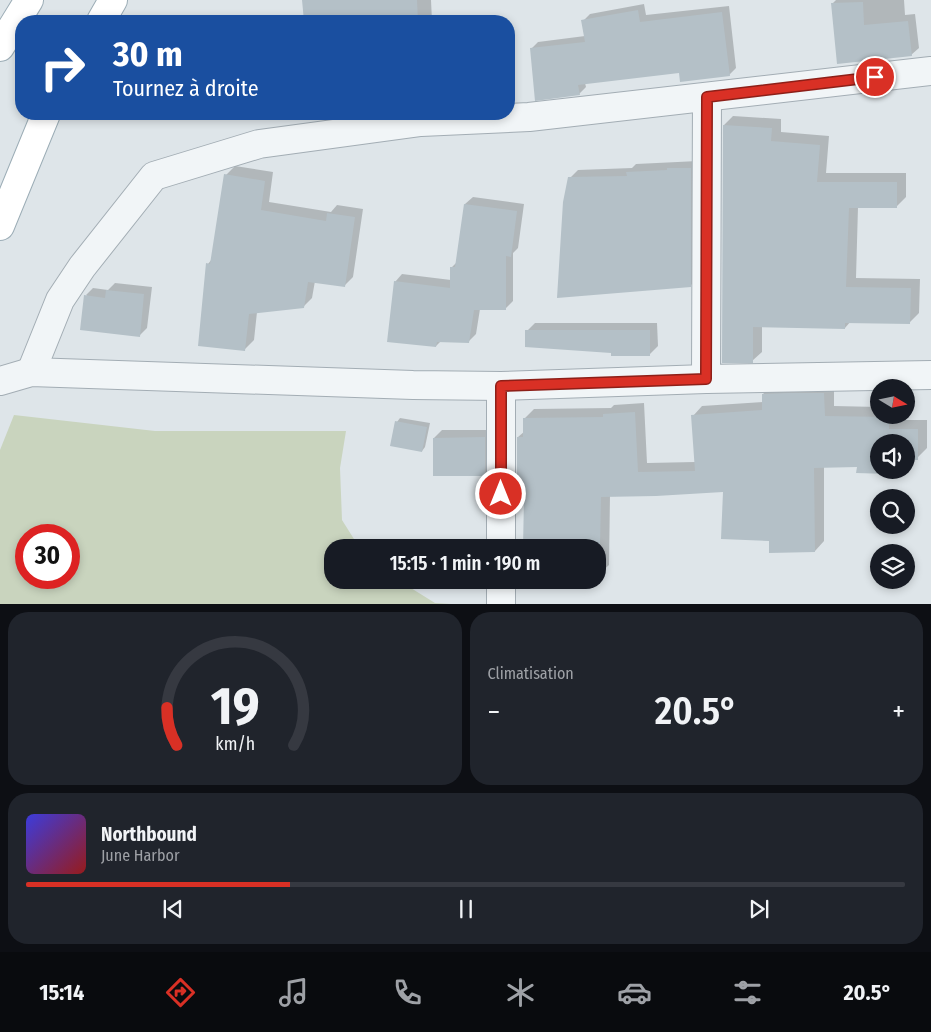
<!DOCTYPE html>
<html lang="fr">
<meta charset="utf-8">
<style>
body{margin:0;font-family:"Fira Sans Condensed",sans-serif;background:#20242c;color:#f1f3f6;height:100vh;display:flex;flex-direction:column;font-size:19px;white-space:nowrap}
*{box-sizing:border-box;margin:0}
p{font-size:16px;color:#9ea1a6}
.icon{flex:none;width:28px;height:28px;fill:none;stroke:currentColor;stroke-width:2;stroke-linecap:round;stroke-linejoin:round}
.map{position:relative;height:604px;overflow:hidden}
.sheet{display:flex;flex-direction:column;gap:8px;padding:8px;background:#0d0f14;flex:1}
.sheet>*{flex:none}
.guide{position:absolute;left:15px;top:15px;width:500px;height:105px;border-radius:20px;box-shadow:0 2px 8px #0003;background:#1a4fa0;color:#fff;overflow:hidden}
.needle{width:32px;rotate:100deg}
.controls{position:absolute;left:870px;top:379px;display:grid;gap:10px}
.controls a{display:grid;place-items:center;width:45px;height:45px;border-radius:50%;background:#171b24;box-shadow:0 2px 8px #0003;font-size:25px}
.speed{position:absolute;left:15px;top:524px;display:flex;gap:10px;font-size:25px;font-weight:700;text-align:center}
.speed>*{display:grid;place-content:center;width:65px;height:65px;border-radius:50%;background:#171b24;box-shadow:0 2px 8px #0003;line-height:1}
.speed .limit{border:8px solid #d22;background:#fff;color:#111}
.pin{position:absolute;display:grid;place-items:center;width:42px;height:42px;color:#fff;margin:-21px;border:2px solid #fff;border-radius:50%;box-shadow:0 1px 5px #0007}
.me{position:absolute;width:55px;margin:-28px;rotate:0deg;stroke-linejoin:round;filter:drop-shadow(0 0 4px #0008)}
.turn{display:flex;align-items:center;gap:18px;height:105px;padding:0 15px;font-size:22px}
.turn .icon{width:65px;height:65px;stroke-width:2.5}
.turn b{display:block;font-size:35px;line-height:42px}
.big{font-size:38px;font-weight:600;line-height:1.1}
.sheet .tile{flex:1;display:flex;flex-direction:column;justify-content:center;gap:8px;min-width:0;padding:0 18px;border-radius:20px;background:#20242c}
.sheet .dial{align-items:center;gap:0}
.dial svg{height:130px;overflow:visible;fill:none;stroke:#363941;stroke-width:7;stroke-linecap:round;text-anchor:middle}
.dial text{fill:#f1f3f6;stroke:none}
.song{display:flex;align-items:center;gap:15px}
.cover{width:60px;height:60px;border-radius:8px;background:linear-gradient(135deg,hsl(240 70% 55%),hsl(0 70% 35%))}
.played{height:5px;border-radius:2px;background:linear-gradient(90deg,#d93025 30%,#363941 30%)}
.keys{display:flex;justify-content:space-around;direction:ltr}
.heat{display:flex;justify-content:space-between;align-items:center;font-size:28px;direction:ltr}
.sheet .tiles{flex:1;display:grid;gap:8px;grid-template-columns:1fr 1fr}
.tile:last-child{grid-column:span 2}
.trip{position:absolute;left:324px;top:539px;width:282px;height:50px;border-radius:20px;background:#171b24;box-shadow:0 2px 8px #0003;font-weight:600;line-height:50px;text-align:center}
.tab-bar{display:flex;height:80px;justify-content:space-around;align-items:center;background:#090b0e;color:#9ea1a6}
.tab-bar .icon{width:35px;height:35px}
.tab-bar .current{color:#d93025}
.tab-bar b{font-size:22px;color:#f1f3f6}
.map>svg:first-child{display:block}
.green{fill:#c9d4be;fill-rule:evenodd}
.shadow{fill:#0003}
.building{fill:#b4c0c7}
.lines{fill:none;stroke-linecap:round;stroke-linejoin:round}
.minor-casing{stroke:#a3adb4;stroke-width:30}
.major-casing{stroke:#9cadb6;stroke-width:30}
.minor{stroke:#f1f5f7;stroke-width:28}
.major{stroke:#fff;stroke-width:28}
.route-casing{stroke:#8d1f18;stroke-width:12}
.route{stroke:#d93025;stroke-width:9}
</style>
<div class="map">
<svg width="931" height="605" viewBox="0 0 931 605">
<rect width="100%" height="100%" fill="#dee5e9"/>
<path class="green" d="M14,415L155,431H346L340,468L342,520L359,547L332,548V580H398L435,603L451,604H0V450ZM26,535H69V578H26Z"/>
<g class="shadow">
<path d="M303,0H431L432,21L492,17V21H305Z"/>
<path d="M836,0H904L905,15L915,14L919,48L911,55L838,62L832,4Z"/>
<path d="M644,4L646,15L729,6L736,68L729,75L680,71L585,83L586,87L579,94L531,49L538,42L585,36L583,21L590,14Z"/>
<path d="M733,116L781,119V132L829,136L826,173H906V197L896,207H858L856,278L920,279L919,313L910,322L851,321L845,328L762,326V352L752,361L724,125Z"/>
<path d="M698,161V278L690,286L570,178L578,170L632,168L636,164Z"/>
<path d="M235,166L273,172L269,202L331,212L337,205L363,209L353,277L344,286L315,281L312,298L303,307L257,312L254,340L245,349L208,264L212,259L226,175Z"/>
<path d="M473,197L524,204L518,248L513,253V301L505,309H480L476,334L469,341H441L436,346L395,282L402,274L451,280V268L457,262L465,204Z"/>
<path d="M115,283L152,287L147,328L139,336L86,295L93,288L108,290Z"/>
<path d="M535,323H657L658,346L650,354L612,352L527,331Z"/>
<path d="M773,384H834V406L879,407V415H899V420H927V448L917,458L906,442H879V470H891L888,473L858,466L824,467V541L815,551L770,539L724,490L610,495L609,565L598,575V548L525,497L518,437L525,431L524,419L534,409L611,408L614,405L644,403L647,463L695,462L693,416L702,406L763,402V394Z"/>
<path d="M400,418L430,423L425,447L422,451L397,422Z"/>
<path d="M442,430H493V467L485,475L434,438Z"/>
</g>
<g class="building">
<path d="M302,0H417L418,21H304Z"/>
<path d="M863,2L864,25L908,21L912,56L837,64L831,3Z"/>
<path d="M638,10L640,22L722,12L730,76L680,82L679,73L578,85L580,95L535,101L530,48L585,42L581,20Z"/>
<path d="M723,125L772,128L771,141L820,145L817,182H897V208H849L846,287L911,288L910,324L845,323V329L753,327V363H722Z"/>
<path d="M667,168H691V287L557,298L563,202L568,177L627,176L626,172L667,170Z"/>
<path d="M224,174L265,181L261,210L326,221L327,213L355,217L345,287L308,282L304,308L249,314L245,351L198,346L206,263L210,264Z"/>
<path d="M464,204L517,211L511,257L506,256V310H474L469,343L437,342L436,347L387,342L394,281L450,288V267H455Z"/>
<path d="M106,290L144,294L140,337L80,330L84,295L105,298Z"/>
<path d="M525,330H650V356H611V353L525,347Z"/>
<path d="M788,393H824L825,416L889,417V429H918V460H906V442H879V470H888V474L856,473L857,467L814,468L815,552L769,553V541L721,539L723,492L656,496L601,497L600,548H523L524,498H517V437H523V418L603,417V414L635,412L638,472L695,471L691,415L762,410V394Z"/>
<path d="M395,421L427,427L422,452L390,446Z"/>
<path d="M485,437V476H433V438Z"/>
</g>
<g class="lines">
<defs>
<g id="minor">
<path d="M31,372L60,300L82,267L154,176L259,144L421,122L529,117L931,71"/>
<path d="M706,379L707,97"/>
<path d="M0,381L31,372L413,385L501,386L706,379L931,375"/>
<path d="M501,548V386"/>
<path d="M501,605V580"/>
</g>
<g id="major">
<path d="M101,21L113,0"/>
<path d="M0,47L29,0"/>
<path d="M0,226L46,114"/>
</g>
</defs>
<use href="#minor" class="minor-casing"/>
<use href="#major" class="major-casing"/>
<use href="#minor" class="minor"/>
<use href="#major" class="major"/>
</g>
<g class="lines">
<defs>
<path id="route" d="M501,494V386L706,379L707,97L875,77"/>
</defs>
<use href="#route" class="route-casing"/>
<use href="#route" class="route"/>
</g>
</svg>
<div class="controls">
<a><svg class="needle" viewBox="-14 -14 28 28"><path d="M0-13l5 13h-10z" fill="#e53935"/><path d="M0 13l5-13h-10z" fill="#9ea1a6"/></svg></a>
<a><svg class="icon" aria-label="sound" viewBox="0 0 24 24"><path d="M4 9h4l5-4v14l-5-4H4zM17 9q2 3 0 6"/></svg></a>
<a><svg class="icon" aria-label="search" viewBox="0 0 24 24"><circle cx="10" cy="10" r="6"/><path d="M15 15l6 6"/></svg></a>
<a><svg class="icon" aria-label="layers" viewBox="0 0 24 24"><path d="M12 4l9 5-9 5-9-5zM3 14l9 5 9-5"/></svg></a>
</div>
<div class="speed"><div class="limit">30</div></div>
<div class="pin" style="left:875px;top:77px;background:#d93025"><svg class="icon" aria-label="arrive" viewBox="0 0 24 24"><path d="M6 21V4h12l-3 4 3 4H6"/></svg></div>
<svg class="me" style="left:501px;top:494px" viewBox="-20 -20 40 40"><circle r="17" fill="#d93025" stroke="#fff" stroke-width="3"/><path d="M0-11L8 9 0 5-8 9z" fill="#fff"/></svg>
<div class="trip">15:15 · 1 min · 190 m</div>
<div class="guide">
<div class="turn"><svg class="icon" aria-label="right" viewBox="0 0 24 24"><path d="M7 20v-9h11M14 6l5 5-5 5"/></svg><div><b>30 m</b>Tournez à droite</div></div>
</div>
</div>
<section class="sheet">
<div class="tiles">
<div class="tile dial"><svg viewBox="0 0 100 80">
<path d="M14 69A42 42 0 1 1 86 69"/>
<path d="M14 69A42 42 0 0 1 8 46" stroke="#d93025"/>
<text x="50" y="56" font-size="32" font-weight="700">19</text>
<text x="50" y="72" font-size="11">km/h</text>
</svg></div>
<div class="tile"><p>Climatisation</p>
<div class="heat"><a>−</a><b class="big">20.5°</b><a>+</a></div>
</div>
<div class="tile">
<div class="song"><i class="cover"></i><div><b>Northbound</b><p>June Harbor</p></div></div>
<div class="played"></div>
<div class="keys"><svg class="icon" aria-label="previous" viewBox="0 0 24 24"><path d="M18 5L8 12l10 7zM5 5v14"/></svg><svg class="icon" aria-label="pause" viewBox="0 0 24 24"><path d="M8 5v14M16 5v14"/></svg><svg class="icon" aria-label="next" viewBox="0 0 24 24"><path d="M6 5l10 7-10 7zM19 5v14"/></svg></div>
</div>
</div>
</section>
<nav class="tab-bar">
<b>15:14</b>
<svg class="icon current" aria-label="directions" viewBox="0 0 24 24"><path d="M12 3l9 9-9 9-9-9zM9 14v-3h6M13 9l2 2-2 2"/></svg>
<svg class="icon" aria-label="music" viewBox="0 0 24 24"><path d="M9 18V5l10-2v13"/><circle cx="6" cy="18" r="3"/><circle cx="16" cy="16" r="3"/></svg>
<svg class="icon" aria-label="phone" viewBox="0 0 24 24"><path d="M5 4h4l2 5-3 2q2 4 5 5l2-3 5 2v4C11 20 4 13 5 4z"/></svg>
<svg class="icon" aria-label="climate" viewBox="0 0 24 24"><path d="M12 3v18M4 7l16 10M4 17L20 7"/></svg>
<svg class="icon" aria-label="car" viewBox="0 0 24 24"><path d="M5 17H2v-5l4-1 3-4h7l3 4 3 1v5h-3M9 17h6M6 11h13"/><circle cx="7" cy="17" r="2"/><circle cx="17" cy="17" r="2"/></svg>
<svg class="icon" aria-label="filters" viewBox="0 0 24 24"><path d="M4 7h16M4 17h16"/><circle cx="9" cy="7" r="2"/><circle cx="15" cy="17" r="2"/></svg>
<b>20.5°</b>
</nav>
